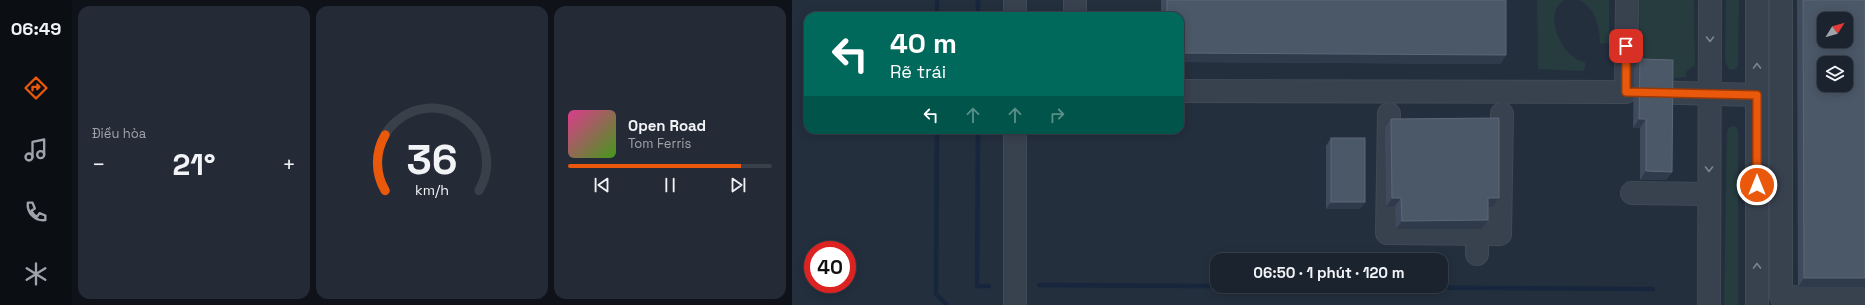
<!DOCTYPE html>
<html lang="vi">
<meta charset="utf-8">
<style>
body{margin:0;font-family:"Space Grotesk",sans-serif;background:#242b36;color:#f1f3f6;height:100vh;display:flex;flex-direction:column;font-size:15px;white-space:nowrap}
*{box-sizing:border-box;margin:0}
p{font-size:13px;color:#a0a4aa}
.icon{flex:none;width:22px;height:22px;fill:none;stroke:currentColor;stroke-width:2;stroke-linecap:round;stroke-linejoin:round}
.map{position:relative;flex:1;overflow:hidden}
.side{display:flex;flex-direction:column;gap:6px;padding:6px;background:#0f1319;width:720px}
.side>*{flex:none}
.hud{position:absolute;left:12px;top:12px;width:380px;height:122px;border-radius:12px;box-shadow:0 2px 10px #0003,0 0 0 1px #39404a;background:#00695c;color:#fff;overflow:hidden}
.needle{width:26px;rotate:53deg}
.controls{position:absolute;left:1025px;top:12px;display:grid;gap:8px}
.controls a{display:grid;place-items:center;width:36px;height:36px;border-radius:8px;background:#1b232e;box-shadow:0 2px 10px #0003,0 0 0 1px #39404a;font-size:20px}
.speed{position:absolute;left:12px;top:241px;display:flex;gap:8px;font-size:20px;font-weight:700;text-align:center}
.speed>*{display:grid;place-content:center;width:52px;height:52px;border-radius:50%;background:#1b232e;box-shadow:0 2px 10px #0003,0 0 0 1px #39404a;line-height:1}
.speed .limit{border:6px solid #d22;background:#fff;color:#111}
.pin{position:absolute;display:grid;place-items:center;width:34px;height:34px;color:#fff;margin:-17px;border-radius:8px;box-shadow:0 2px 6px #0006}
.me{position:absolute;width:44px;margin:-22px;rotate:0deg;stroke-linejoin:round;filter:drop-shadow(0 0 3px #0008)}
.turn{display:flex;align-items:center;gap:14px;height:84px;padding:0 20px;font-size:18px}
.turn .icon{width:52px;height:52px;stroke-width:2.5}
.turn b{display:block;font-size:28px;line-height:34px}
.lanes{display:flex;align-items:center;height:38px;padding:0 20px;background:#0003;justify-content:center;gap:20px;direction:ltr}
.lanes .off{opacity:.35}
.big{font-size:30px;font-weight:700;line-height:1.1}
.side .widget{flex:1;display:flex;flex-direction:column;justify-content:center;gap:6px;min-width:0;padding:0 14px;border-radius:12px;background:#242b36}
.side .dial{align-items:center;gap:0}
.dial svg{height:104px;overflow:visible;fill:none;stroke:#39404a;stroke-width:7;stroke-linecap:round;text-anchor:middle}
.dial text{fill:#f1f3f6;stroke:none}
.song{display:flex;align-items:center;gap:12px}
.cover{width:48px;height:48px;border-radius:6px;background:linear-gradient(135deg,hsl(330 70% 55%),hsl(100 70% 35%))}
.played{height:4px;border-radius:2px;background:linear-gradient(90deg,#ea580c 85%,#39404a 85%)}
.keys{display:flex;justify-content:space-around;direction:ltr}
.heat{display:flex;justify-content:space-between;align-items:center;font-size:22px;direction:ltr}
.side .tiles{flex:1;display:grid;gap:6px;grid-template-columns:repeat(3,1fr)}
.trip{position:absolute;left:418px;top:253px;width:238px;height:40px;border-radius:12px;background:#1b232e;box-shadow:0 2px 10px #0003,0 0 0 1px #39404a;font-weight:700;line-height:40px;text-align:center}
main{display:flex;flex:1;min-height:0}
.tabs{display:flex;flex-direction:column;width:72px;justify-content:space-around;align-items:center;background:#0b0e12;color:#a0a4aa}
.tabs .icon{width:28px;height:28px}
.tabs .current{color:#ea580c}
.tabs b{font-size:18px;color:#f1f3f6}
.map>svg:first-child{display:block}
.green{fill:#263c3f}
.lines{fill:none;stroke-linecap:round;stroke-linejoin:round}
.stream{stroke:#17263c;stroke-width:4.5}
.minor-casing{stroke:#414a57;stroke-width:24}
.minor{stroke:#38414e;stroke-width:22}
.wall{fill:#3f4b5c}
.shaded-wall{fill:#2f3b4b}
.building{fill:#4b5868;stroke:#5c6777;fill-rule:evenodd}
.oneway{stroke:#7c8592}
.route-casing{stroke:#983908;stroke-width:10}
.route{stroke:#ea580c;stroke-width:7}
</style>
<main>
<nav class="tabs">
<b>06:49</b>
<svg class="icon current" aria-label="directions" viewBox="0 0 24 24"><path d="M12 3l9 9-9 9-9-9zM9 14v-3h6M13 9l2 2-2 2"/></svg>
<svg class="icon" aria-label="music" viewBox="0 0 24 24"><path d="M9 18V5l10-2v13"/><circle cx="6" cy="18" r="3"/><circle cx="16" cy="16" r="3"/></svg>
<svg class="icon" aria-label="phone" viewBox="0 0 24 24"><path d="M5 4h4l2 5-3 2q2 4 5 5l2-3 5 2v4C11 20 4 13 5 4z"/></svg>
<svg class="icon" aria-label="climate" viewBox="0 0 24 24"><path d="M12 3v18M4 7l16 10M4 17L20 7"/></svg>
</nav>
<section class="side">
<div class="tiles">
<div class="widget"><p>Điều hòa</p>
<div class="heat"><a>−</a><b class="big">21°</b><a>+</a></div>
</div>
<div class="widget dial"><svg viewBox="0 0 100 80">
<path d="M14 69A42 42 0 1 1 86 69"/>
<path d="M14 69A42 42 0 0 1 14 26" stroke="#ea580c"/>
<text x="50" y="56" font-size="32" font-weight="700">36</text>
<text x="50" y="72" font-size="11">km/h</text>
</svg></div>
<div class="widget">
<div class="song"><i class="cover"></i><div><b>Open Road</b><p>Tom Ferris</p></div></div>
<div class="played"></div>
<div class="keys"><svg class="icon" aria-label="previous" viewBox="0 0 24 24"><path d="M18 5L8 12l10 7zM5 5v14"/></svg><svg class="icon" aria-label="pause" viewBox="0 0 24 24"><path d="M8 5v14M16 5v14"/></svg><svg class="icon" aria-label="next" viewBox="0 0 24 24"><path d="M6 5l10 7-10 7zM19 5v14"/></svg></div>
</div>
</div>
</section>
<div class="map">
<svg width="1073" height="305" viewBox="0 0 1073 305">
<rect width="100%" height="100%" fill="#242f3e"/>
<g class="green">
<path d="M745,0H773C749,11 770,59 793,62V68L791,71L746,69Z"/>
<path d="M787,0H817V43L808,44C808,28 803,7 787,0Z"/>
<path d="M847,0H902L903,65L894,72V77L876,79L848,67Z"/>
<path d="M934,0H947L946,66L942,70L937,69L933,61Z"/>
<path d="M940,126L944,127L946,131V305H932L935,134L936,129Z"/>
</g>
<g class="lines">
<g class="stream">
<path d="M145,16V0"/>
<path d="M186,16V0"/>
<path d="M145,130L144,294L155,305"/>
<path d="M186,130L185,286H197"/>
<path d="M247,285L861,289"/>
</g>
<defs>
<g id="minor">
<path d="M223,0V16"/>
<path d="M989,0V297L1073,298"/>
<path d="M283,16V0"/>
<path d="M388,91L834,92L835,0"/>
<path d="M850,92L965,95"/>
<path d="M597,114L595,233L708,234L710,114"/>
<path d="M223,130V305"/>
<path d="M840,193L917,194"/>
<path d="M685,254V234"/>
<path d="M917,305L918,0"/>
<path d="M965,305V0"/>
</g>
</defs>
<use href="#minor" class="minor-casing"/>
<use href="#minor" class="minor"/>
</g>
<g class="wall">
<path d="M369,0H714V55L708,64L388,62V16H369Z"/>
<path d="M1005,0H1073V287H1006Z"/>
<path d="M848,59L880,172L874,180H848V128H841L842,68Z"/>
<path d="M599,119L707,198L701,207H696V220L690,229H604L603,206L594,207L593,127Z"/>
<path d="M539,138L573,202L568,209H534V146Z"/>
</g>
<g class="shaded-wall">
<path d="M388,53L714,55L708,64L388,62Z"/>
<path d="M847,119H854L848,128H841Z"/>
<path d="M854,171L880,172L874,180H848Z"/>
<path d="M600,198H609L603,206L594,207Z"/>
<path d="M696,198H707L701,207H690Z"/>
<path d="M539,202H573L568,209H534Z"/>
<path d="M696,220L690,229H604L610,221Z"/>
<path d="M1012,278H1073V287H1006Z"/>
</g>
<g class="building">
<path d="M375,0H714V55L388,53V16H375Z"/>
<path d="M1011,0H1073V278H1012ZM1032,19H1054V41H1032ZM1032,63H1054V85H1032Z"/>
<path d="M848,59L881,60L880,172L854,171V119H847Z"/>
<path d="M707,118V198H696V220L610,221L609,198H600L599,119Z"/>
<rect x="539" y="138" width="34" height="64"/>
</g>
<defs><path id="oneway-chevron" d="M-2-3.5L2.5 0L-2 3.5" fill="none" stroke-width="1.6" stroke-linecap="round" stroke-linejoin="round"/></defs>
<g class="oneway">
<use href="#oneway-chevron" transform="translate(918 39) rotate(90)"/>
<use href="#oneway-chevron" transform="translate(965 66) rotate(-90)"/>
<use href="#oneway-chevron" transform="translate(917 169) rotate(90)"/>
<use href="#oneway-chevron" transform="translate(965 266) rotate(-90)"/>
</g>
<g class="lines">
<defs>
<path id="route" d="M834,46V92L965,95V185"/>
</defs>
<use href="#route" class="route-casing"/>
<use href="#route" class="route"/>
</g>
</svg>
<div class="controls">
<a><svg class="needle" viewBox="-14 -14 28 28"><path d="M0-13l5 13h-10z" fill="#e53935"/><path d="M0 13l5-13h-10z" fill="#a0a4aa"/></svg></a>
<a><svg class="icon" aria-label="layers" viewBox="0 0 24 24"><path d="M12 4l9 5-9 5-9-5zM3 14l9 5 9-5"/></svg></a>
</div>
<div class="speed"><div class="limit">40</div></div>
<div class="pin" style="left:834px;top:46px;background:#d93025"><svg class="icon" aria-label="arrive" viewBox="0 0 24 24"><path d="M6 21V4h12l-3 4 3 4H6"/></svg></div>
<svg class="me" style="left:965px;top:185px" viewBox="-20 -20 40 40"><circle r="17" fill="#ea580c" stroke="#fff" stroke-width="3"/><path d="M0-11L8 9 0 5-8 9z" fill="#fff"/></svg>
<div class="trip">06:50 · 1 phút · 120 m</div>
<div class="hud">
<div class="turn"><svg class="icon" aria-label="left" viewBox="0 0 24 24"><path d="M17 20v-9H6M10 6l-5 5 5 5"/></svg><div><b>40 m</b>Rẽ trái</div></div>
<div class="lanes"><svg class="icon" aria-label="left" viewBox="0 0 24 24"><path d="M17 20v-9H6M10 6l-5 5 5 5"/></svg><svg class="icon off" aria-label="ahead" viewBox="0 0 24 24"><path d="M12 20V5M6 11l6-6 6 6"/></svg><svg class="icon off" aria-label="ahead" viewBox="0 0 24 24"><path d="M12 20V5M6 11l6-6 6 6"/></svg><svg class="icon off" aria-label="right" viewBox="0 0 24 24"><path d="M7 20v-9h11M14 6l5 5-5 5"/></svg></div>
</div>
</div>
</main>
